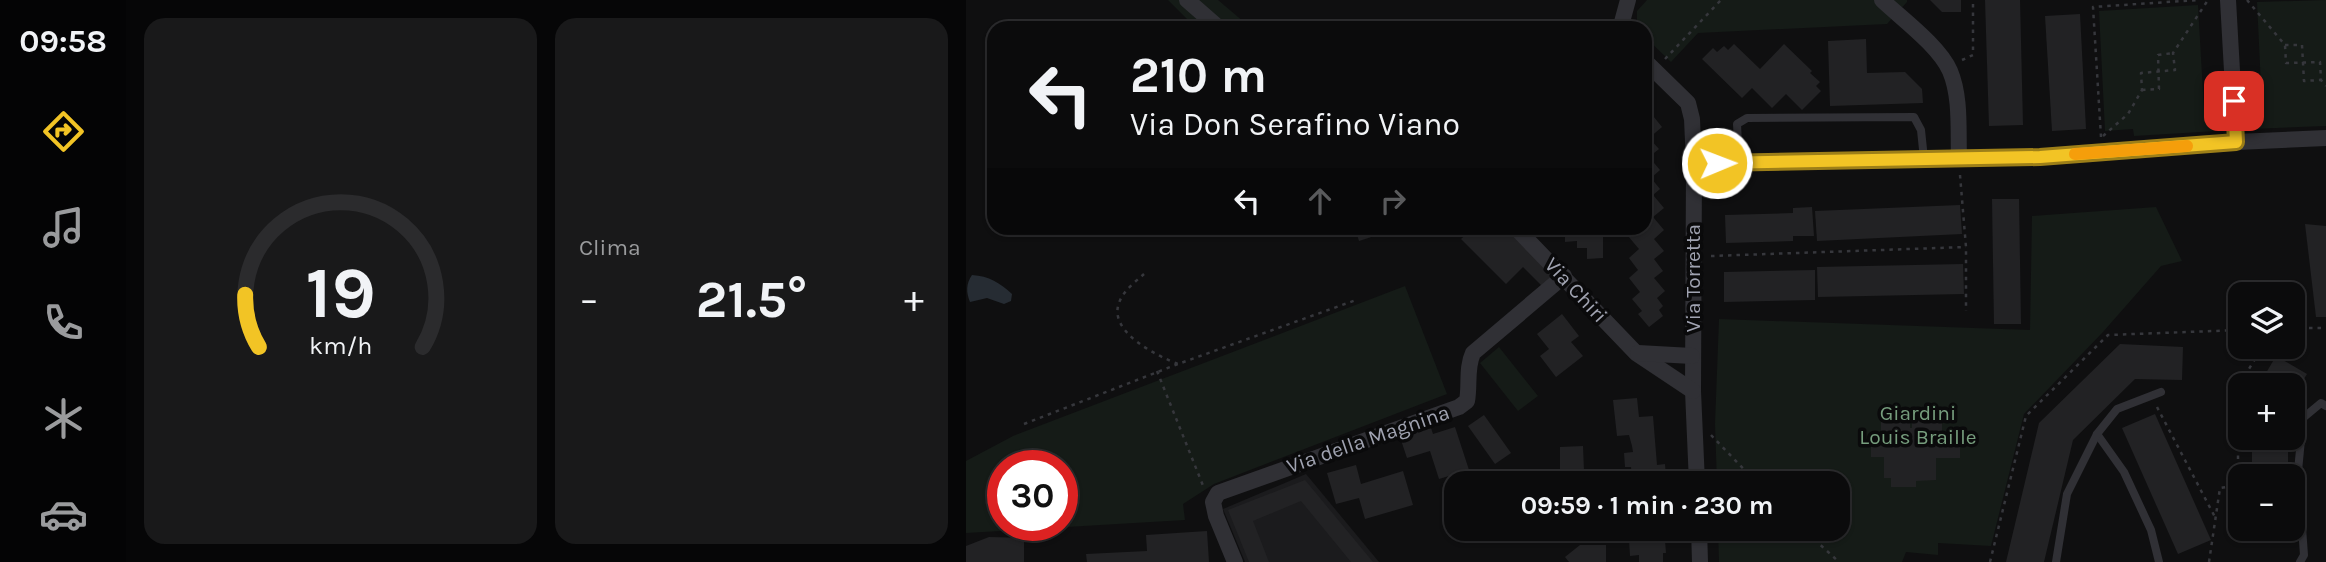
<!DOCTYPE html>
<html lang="it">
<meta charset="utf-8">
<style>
body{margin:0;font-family:Karla,sans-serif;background:#19191a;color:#f1f3f6;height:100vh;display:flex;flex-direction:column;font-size:26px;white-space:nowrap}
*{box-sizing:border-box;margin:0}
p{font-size:23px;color:#9a9b9d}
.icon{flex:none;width:38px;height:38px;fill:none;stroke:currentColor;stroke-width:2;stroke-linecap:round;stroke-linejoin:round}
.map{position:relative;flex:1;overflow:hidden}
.side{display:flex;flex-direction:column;gap:18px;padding:18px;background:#060607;width:840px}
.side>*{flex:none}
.top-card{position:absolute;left:21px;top:21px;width:665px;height:214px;border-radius:21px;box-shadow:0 2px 5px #0004,0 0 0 2px #2b2b2d;background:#0b0b0c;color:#f1f3f6;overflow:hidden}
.tools{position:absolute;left:1262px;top:282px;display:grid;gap:14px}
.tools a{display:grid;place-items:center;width:77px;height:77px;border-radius:14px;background:#0b0b0c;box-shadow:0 2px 5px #0004,0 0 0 2px #2b2b2d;font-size:35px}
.speed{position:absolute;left:21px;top:450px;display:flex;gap:14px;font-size:35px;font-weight:700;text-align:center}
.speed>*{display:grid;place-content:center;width:91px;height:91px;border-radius:50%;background:#0b0b0c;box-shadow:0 2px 5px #0004,0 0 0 2px #2b2b2d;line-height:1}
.speed .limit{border:10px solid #d22;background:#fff;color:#111}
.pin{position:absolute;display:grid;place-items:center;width:60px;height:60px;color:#fff;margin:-30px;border-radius:14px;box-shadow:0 4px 10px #0006}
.me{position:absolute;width:77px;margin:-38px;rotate:89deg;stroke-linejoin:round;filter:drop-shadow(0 0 5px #0008)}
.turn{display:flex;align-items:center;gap:24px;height:147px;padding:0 28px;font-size:32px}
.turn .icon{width:91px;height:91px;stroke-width:2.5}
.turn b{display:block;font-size:49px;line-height:60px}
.lanes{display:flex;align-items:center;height:66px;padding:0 28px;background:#0003;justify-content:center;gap:35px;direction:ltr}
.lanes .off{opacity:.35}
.big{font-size:52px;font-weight:700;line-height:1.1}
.side .tile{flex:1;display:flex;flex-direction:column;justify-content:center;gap:10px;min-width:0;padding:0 24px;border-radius:21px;background:#19191a}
.side .dial{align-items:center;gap:0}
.dial svg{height:182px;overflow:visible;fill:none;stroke:#2b2b2d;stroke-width:7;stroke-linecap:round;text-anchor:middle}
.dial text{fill:#f1f3f6;stroke:none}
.heat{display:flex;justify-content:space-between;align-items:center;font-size:38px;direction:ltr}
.side .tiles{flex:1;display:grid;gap:18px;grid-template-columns:repeat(2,1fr)}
.trip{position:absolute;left:478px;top:471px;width:406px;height:70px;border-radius:21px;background:#0b0b0c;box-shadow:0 2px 5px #0004,0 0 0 2px #2b2b2d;font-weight:700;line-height:70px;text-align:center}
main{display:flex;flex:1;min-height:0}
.menu{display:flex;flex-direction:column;width:126px;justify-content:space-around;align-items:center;background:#040405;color:#9a9b9d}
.menu .icon{width:49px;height:49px}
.menu .current{color:#f2c425}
.menu b{font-size:32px;color:#f1f3f6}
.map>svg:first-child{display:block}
.built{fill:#1b1b1d}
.green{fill:#151b17;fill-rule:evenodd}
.water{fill:#262c33}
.building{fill:#222224}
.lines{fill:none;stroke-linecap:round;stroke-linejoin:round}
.path{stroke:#36373c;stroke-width:2.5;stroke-dasharray:3.5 5;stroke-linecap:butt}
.service{stroke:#303035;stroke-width:8}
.minor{stroke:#303035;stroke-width:16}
.route-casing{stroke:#9d7f18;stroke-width:18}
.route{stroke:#f2c425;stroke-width:12}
.slow{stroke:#f59e0b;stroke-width:12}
.labels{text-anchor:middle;stroke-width:7;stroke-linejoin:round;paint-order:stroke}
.street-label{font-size:21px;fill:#a0a3b1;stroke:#0a0a0b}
.park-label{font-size:21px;fill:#769d7d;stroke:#0a0a0b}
</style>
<main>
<nav class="menu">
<b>09:58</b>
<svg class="icon current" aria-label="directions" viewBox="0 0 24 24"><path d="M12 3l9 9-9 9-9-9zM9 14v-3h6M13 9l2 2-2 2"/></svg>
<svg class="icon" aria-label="music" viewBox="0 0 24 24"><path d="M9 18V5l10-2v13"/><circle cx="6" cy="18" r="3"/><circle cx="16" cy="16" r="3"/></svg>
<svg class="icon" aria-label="phone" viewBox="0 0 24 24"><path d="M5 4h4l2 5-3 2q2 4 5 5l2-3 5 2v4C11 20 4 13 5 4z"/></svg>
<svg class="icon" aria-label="climate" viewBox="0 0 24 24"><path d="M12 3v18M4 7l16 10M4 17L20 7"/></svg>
<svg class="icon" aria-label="car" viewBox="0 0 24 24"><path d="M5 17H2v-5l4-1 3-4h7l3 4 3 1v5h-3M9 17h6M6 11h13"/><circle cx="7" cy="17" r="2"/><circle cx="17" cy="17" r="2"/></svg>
</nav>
<section class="side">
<div class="tiles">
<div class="tile dial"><svg viewBox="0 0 100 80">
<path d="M14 69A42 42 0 1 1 86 69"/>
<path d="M14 69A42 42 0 0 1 8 46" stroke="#f2c425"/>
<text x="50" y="56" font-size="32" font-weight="700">19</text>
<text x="50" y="72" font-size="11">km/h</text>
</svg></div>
<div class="tile"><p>Clima</p>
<div class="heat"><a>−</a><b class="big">21.5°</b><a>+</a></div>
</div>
</div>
</section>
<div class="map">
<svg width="1360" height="562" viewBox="0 0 1360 562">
<rect width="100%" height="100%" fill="#0f0f10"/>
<path class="built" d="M340,474L413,562H279L257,509Z"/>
<g class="green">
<path d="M202,0H252L285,28H230Z"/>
<path d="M681,0H941V2L921,24L732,33L705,62L679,37V28H671V11Z"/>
<path d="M1360,0V126L1285,129L1284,108L1296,107L1291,2Z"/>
<path d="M1232,5L1238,110H1249L1251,131L1168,136L1167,129L1139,131L1133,11Z"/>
<path d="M1190,207L1216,261L1195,266L1137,332L1058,414L1025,546L972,543V555L940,552L936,562H753L752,529L872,528V483H751L749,424L753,319L1064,330L1066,216Z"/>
<path d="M439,286L481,394L248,484L217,504L219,520L0,533V461L47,436ZM37,466H96V525H37Z"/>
<path d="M533,347L572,396L552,411L514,363Z"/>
</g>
<path class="water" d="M6,275C23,276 34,283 46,294L45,301L38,304L21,298L4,302C0,292 0,284 6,275Z"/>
<g class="building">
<path d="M964,0H995V12H976Z"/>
<path d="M1019,0H1054L1057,125L1023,126Z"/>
<path d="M1114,14L1120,129L1086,131L1079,16Z"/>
<path d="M900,39L901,73L939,72L956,89L957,103L864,106L862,41Z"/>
<path d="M768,44L794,69L818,44L846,71L844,73L854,82L850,86L855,91L836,110L820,94L806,108L786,88L776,98L736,59L747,48L751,52L758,46L762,50Z"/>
<path d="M679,106L696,127L683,138L693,149L683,157L694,170L685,178L694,189L687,195L698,208L687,217L698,230L688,239L698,251L688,259L697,271L688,278L699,291L691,298L697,306L693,310L697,316L683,327L672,314L676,311L666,299L674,292L663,278L672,270L663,258L673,249L662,236L670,230L668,228H679Z"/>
<path d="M1026,199H1053L1055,324H1028Z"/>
<path d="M994,205L996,234L851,241L849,211Z"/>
<path d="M846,207L848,236H827V241L760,243L759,215L827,213V208Z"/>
<path d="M1339,224L1360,226V317H1350Z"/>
<path d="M389,228H427V230L393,241Z"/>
<path d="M507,228H541L592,278L580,290L557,267L540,284L495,239Z"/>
<path d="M592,228H637V258L621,259V248H611V241L599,242V230H592Z"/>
<path d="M997,264L998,294L852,297L851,267Z"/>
<path d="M849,270V300L758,302V272Z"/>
<path d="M596,314L613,336L605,342L617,356L590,377L574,356L583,349L571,334Z"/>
<path d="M1154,344L1217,347L1216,380L1169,379L1107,440L1078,562H1040L1073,423Z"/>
<path d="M1310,356L1341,374L1326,398V385H1293Z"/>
<path d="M671,398L673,417L687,416L691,465L699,464L700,478H695V483H677V479L666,480L665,467H659L658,453L667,452L666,446L663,435L651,436L647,400Z"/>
<path d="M1189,414L1245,540L1212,554L1156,428Z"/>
<path d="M518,415L545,453L529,464L502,426Z"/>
<path d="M946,421H976V447H994V458H970V480L950,481V487H925V478H918V457H905V440H915V422H944V428H946Z"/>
<path d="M489,427L503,470L473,479L464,451L441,458L434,437L465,428L467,434Z"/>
<rect x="1286" y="438" width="36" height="38"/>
<path d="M617,446L618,471H632V477H639V483H594V447Z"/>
<path d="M390,465L395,484L437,471L447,505L399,519L393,498L370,504L361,473Z"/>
<path d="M339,480L407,562H385L335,501L287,521L303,562H283L262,510Z"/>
<path d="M680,528H698L700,553H697V562H673V555L664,556L663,540L674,539L673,530Z"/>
<path d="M241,531L243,562H121L120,554L181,551L180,535Z"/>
<path d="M23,537L58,538V562H0V546Z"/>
<path d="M614,545H640V562H603L599,557Z"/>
</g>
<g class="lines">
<g class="path">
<path d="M1281,0L1319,45L1320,63L1354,62L1355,80L1360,86"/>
<path d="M1319,45H1336L1338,81L1355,80"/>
<path d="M699,59L755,0"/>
<path d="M996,60L1007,55V0"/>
<path d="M1176,90L1193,89L1192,55L1207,53"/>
<path d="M1137,136L1162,114L1176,90L1175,73L1209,70L1207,53L1242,0"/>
<path d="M1135,137L1127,7L1232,0"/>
<path d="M994,175L1000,247V311"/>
<path d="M745,256L1000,247"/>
<path d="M178,274C169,282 157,291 153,303C142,332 191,356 212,364L390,300"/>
<path d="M1326,328H1360"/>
<path d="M191,371L238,488"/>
<path d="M1191,407L1250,519"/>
<path d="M58,424L212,364"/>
<path d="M745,435L791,483"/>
<path d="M836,528L873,562"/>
<path d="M1024,562L1060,416L1142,335L1274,330"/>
<path d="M1243,562L1254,488L1272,485V387L1297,346"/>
</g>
<g class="service">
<path d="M773,163L771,124L781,118L948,117L955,130L958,159"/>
<path d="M1131,434L1158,472L1185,530L1193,562"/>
<path d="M1090,562L1101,494L1131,434L1151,409L1195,392"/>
<path d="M1334,562L1338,555L1332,471L1337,418L1355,403L1360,406"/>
</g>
<g class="minor">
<path d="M221,0L253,28"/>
<path d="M916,0C936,19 973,46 984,71C995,97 992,130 993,158"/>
<path d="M1262,0L1270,142"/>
<path d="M657,28L656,22L662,0"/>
<path d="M679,61L722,103L726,119L728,164L727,391L731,483"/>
<path d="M728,164L1074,157L1270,142L1360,138"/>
<path d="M550,228L670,353L727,391"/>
<path d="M672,353L726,356"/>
<path d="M733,528L734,562"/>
<path d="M269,562L250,516L247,502L252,493L493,407L501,401C504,385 500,368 507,353L598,276"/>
</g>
</g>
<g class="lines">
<defs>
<path id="route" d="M751,163L1074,157L1270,142L1268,101"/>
</defs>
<use href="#route" class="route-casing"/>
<use href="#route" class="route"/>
<path class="slow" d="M1109,154L1221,146"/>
</g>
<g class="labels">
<g class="street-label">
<text transform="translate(727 278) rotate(-90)" y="7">Via Torretta</text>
<text transform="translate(610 290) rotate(47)" y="7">Via Chiri</text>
<text transform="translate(402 439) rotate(-19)" y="7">Via della Magnina</text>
</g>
<g class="park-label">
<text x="952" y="420">Giardini<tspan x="952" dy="24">Louis Braille</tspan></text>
</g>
</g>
</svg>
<div class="tools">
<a><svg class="icon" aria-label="layers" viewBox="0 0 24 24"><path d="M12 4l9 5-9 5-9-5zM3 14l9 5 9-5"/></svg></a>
<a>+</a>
<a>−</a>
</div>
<div class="speed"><div class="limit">30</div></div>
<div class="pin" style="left:1268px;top:101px;background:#d93025"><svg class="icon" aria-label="arrive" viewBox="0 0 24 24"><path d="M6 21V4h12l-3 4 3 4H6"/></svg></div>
<svg class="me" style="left:751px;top:163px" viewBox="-20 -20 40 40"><circle r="17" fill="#f2c425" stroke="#fff" stroke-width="3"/><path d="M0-11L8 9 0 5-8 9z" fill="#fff"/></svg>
<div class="trip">09:59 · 1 min · 230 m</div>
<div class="top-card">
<div class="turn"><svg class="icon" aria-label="left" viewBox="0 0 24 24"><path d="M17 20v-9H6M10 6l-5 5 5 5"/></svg><div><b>210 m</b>Via Don Serafino Viano</div></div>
<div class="lanes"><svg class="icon" aria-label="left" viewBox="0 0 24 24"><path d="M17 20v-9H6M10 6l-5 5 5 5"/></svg><svg class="icon off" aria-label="ahead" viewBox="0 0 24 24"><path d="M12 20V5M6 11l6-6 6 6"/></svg><svg class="icon off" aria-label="right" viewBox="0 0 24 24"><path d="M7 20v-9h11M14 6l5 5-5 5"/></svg></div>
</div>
</div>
</main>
